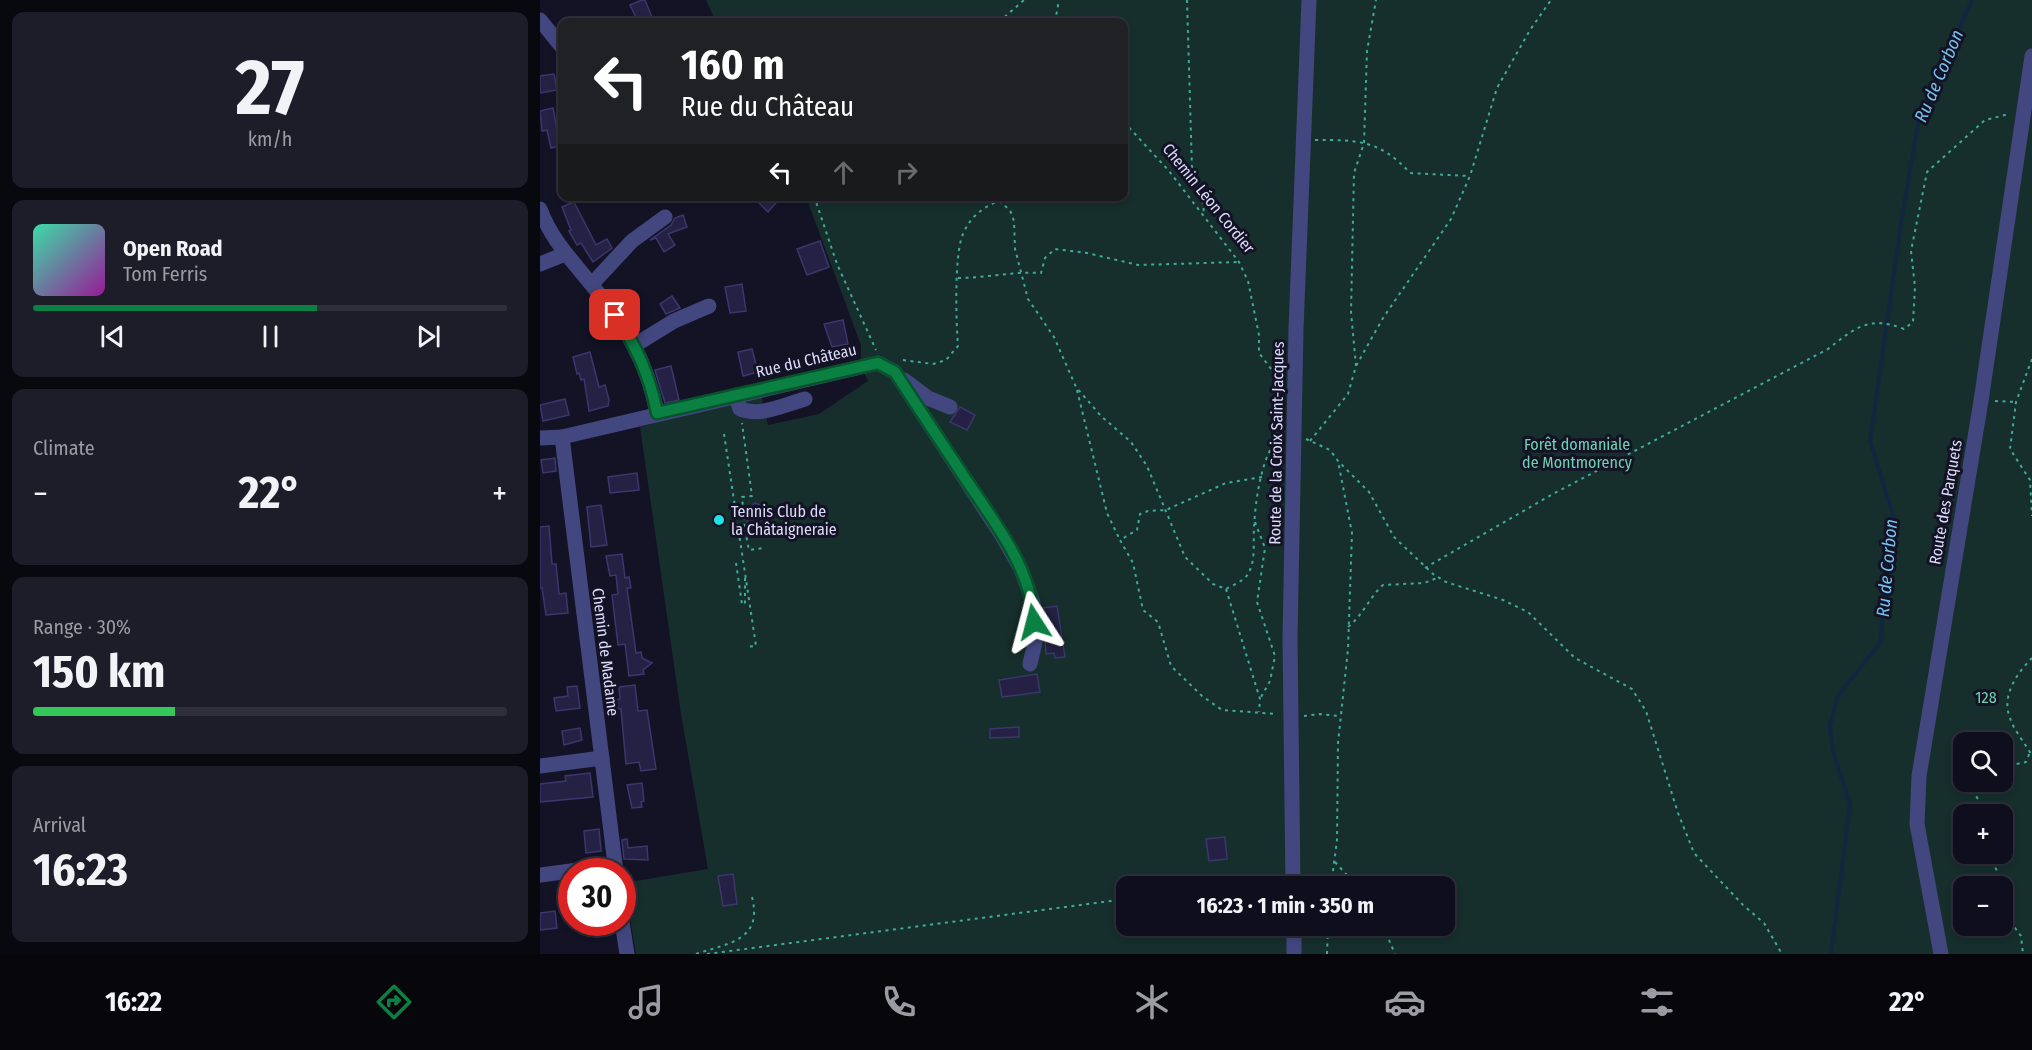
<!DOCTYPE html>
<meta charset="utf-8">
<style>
body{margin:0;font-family:"Fira Sans Condensed",sans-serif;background:#1d1c29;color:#f1f3f6;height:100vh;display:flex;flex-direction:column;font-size:22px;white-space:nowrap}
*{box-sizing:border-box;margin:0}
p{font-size:20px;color:#9b9ca3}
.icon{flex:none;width:33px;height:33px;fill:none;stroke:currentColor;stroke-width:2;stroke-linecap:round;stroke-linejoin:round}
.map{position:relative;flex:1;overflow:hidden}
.side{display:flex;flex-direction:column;gap:12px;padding:12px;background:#08080f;width:540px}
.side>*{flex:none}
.hud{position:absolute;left:18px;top:18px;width:570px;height:183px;border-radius:12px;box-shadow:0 3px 9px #0003,0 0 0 2px #2f2e3b;background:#202124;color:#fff;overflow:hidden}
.buttons{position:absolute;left:1413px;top:732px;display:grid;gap:12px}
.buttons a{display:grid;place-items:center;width:60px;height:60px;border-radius:12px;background:#0f0e1c;box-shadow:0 3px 9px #0003,0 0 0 2px #2f2e3b;font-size:30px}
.speed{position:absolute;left:18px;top:858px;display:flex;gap:12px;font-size:30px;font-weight:700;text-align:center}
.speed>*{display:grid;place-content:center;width:78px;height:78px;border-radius:50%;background:#0f0e1c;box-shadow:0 3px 9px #0003,0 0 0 2px #2f2e3b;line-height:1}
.speed .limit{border:9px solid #d22;background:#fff;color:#111}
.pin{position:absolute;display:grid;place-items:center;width:51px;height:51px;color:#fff;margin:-26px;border-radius:12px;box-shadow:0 3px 9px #0006}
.me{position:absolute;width:66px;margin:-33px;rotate:351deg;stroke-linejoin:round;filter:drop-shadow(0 0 4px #0008)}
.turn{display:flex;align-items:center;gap:21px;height:126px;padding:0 24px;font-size:27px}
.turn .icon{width:78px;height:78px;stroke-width:2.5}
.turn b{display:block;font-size:42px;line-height:51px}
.lanes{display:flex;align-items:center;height:57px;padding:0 24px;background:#0003;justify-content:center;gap:30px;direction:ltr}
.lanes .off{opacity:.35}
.big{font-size:45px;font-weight:700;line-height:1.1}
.side .widget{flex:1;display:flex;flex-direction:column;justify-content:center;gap:9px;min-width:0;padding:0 21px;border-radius:12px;background:#1d1c29}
.side .dial{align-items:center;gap:0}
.dial b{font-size:78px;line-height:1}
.song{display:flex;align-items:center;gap:18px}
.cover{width:72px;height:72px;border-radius:9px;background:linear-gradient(135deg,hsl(160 70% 55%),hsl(300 70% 35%))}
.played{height:6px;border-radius:3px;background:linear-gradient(90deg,#0b8043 60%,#2f2e3b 60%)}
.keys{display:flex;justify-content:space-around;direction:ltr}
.heat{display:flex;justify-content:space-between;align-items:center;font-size:33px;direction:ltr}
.charge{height:9px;border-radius:4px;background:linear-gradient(90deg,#34c759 30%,#2f2e3b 0)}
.trip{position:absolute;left:576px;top:876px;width:339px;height:60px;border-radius:12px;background:#0f0e1c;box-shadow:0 3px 9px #0003,0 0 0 2px #2f2e3b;font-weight:700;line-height:60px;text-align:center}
.menu{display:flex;height:96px;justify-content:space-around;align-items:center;background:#06060b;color:#9b9ca3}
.menu .icon{width:42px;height:42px}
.menu .selected{color:#0b8043}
.menu b{font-size:27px;color:#f1f3f6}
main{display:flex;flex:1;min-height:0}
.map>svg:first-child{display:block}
.green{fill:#162f2c;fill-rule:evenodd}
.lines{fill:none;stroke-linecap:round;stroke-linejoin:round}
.stream{stroke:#112740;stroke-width:4}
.building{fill:#252144;stroke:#3b366d;stroke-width:1.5}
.path{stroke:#3fab9a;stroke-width:2;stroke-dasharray:3 4.5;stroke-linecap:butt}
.minor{stroke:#43477f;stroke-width:15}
.route-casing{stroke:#07532c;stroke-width:15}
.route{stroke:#0b8043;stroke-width:10}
.poi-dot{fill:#1fe3e3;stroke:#141326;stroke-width:2}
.labels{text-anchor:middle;stroke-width:6;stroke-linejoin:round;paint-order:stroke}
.street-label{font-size:16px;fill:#dcdcfb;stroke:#141326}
.park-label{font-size:16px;fill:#70d2b0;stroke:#141326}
.poi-label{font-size:16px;fill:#dcdcfb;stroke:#141326;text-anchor:start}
.water-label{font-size:18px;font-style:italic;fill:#76c2ee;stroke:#141326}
</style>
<main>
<section class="side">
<div class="widget dial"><b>27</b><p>km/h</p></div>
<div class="widget">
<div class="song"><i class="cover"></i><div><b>Open Road</b><p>Tom Ferris</p></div></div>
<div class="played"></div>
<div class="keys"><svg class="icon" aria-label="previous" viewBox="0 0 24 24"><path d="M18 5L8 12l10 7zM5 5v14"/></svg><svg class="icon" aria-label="pause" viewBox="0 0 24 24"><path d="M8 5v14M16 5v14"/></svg><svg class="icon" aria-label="next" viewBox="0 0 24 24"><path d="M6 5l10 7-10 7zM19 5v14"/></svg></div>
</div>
<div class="widget"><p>Climate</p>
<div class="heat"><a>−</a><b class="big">22°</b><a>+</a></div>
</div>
<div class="widget"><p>Range · 30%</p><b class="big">150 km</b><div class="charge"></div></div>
<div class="widget"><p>Arrival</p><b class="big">16:23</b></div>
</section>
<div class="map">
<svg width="1492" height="954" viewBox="0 0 1492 954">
<rect width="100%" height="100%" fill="#141326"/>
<path class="green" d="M166,0H1492V954H96L84,883L168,869L141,714L100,427L221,395L228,425L279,414L328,381L321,367V345L266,197L584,196V22H176ZM1424,742H1462V782H1424ZM1424,814H1462V854H1424ZM586,886H904V926H586ZM1424,886H1462V926H1424Z"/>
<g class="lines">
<path class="stream" d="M1291,954L1310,804L1293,752L1290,726L1297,697L1340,643L1354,518L1330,441L1361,224L1379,118L1432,0"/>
</g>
<g class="building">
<path d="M102,0H105L114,22H98L90,5Z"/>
<path d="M14,74L17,90L0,93V76Z"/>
<path d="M13,108L18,135L22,134V145L11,148L7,130L2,131L0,111Z"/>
<path d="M223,196H242L228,212L218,202Z"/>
<path d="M34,202L56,245L67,239L72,248L53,262L41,243L37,245L29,231L31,230L22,207Z"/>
<path d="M143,215L147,227L128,234L135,245L124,252L116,238L110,240L131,225L135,218Z"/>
<path d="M280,241L289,267L267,275L257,249Z"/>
<path d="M202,284L206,311L190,313L185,287Z"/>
<path d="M132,296L140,308L126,314L120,304Z"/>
<path d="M303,320L308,344L292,347L284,324Z"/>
<path d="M212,349L218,372L203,376L198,352Z"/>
<path d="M50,352L59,387L65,385L69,400L68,406L49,411L44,379L41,380L39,373L37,374L33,357Z"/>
<path d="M131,366L139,400L125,403L115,370Z"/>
<path d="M25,399L29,415L3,421L0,405Z"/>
<path d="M420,407L435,415L427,430L410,422Z"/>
<path d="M15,458L16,471L3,473L1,460Z"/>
<path d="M97,473L99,490L70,493L68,477Z"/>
<path d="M215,503L225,507L228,524L215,533L209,531L206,514L207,509Z"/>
<path d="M61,505L67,545L51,547L47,507Z"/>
<path d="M9,526L12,564H16L19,594L26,593L28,613L6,615L2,588H0V527Z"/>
<path d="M82,554L85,578L89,577L91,588H87L96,653L101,652L102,658L112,663L103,670L104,674L89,676L85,644L78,645L72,595L78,594L76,575L70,576L66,556Z"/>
<path d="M517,606L525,657L515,658L514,653L506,654L503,608Z"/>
<path d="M497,674L500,692L462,697L459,680Z"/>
<path d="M95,685L98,711L107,710L116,769L101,771L99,762L86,764L81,709H77L76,700L80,699L79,687Z"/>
<path d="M37,686L40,708L16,711L14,698L28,696L27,687Z"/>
<path d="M479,727V737L450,738V729Z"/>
<path d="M40,728L42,740L24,745L22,731Z"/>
<path d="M50,773L53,797L0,802V784L26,781L25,776Z"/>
<path d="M102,783L104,801L101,802L102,807L92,808L87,785Z"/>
<path d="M59,829L61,851L46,853L44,831Z"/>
<path d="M685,837L687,859L669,861L666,839Z"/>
<path d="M87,839L88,848L107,846L108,860L84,859L82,840Z"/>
<path d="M193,874L197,904L183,906L178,876Z"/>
<path d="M15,911L17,928L0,930V913Z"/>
</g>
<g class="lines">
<g class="path">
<path d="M647,0L652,169L662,196L664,213"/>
<path d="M459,22L484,0"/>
<path d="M515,22L519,0"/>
<path d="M584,122L629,171L699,262L708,281L719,335V353L741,382"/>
<path d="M775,140C818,140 840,140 870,173L930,176"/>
<path d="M274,196L297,264L336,350"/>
<path d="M459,201L470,210L474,221L475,249L488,299L514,337L536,387L561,416L591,442L607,466L645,557L673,584L686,589C693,585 704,581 708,574C716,560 713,543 714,528C715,504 721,453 740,437"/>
<path d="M418,278C447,278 474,271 501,273L505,258L515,249L547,253L598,265L699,262"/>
<path d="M1492,359L1476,402L1470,449L1490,480L1492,516"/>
<path d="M363,360L393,364L406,360L418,346C416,323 414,254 423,234C430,217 443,207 459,201"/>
<path d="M816,366L811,312L814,173L824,143L827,51L836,0"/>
<path d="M738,380L740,401"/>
<path d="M537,390L567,513L580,540"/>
<path d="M1455,401L1476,402"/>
<path d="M184,434L216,646L206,647"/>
<path d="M766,439L790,450L798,461L829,492L854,537L893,574L906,582L963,600L988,612L1035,658L1092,689L1106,711L1138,813L1154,853L1203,905L1224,923L1242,954"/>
<path d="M770,441L808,394L816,366L843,318L911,219L930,176L957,88L990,30L1011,0"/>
<path d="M722,477L686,483L626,510L608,511L600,514L597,530L580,540L593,563L603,610L618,622L631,666L662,696L682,710L737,714"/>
<path d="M715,522L725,548L717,602L735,656L730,681L720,699"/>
<path d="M205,530L209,550L224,548"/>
<path d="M201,532L205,530L202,497L212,496L202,423"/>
<path d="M196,563L202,604H205V575"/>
<path d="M885,568L1011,495L1288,349C1315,328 1329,315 1364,329L1373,322L1375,287L1371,251L1387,172L1445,120L1469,114"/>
<path d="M686,589L720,699L719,712"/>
<path d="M808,627C823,615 829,598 843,585L884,583L897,578"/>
<path d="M1492,658C1477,673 1461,696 1470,718C1474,731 1486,744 1492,756"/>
<path d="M764,716L780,714L800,716"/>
<path d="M1462,767L1486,762L1490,752"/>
<path d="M1432,782L1436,796L1448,814"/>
<path d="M1449,854L1457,871V886"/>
<path d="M795,862L817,886"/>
<path d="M679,886L741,878"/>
<path d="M791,886L797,840L798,743L808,649L812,533L798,461"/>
<path d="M1462,921L1467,926L1475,928L1481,936L1483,954"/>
<path d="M843,926L855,954"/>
<path d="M156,954C188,943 223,941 212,897"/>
<path d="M167,954L586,899"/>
<path d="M787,954L788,926"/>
</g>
<g class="minor">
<path d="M0,20L22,47"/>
<path d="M0,209C11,239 31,259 51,284C84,323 108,363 117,413"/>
<path d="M0,264L25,254"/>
<path d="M52,284L92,241L125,217"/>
<path d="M95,345L134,321L169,306"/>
<path d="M364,380L388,398L410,407"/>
<path d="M196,395L200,409C221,417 244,405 265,399"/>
<path d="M22,437L76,872"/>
<path d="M0,438L22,437L338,363L355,372L463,537L481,569L493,602L495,642L490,664"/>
<path d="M0,766L62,758"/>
<path d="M0,875L75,865"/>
<path d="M753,886L750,638L756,329L769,0"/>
<path d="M82,922L87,954"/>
<path d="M754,926V954"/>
<path d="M1401,954L1377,824L1379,776L1441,401L1492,56"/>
</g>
</g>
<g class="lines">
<defs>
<path id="route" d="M75,315C97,346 110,376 117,413L338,363L355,372C377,406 399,439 421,472C450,517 492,566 494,622"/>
</defs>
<use href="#route" class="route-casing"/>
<use href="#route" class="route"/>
</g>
<circle class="poi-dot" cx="179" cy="520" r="6"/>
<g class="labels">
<g class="street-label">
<text transform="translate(669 198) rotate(51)" y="6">Chemin Léon Cordier</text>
<text transform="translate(266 360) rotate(-13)" y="6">Rue du Château</text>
<text transform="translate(736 443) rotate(-89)" y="6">Route de la Croix Saint-Jacques</text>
<text transform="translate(1405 502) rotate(-80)" y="6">Route des Parquets</text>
<text transform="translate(66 652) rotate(83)" y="6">Chemin de Madame</text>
</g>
<g class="park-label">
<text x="1037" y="450">Forêt domaniale<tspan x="1037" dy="18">de Montmorency</tspan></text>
<text x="1446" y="703">128</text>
</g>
<g class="poi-label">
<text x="191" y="517">Tennis Club de<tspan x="191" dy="18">la Châtaigneraie</tspan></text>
</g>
<g class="water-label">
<text transform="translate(1399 76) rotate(-67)" y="6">Ru de Corbon</text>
<text transform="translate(1347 568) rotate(-85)" y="6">Ru de Corbon</text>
</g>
</g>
</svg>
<div class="buttons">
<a><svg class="icon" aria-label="search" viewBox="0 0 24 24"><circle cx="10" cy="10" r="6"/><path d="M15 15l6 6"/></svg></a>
<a>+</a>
<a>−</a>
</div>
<div class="speed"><div class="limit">30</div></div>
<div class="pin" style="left:75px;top:315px;background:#d93025"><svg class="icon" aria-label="arrive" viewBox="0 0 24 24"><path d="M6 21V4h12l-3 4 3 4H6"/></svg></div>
<svg class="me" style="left:494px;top:622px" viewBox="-20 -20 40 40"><path d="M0-17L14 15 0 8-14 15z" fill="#0b8043" stroke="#fff" stroke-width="4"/></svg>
<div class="trip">16:23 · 1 min · 350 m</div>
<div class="hud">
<div class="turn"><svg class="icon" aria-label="left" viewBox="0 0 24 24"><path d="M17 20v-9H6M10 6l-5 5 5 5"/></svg><div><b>160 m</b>Rue du Château</div></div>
<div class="lanes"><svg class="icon" aria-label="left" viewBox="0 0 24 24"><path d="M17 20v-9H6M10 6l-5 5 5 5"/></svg><svg class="icon off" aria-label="ahead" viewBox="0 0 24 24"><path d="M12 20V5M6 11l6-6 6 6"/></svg><svg class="icon off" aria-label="right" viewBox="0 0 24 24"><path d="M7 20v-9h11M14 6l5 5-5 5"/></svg></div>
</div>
</div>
</main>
<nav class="menu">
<b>16:22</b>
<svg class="icon selected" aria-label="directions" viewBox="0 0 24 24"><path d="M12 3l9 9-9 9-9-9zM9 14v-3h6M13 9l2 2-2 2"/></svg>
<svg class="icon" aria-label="music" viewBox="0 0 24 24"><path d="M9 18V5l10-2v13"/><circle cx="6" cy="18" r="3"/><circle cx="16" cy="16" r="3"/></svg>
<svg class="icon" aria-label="phone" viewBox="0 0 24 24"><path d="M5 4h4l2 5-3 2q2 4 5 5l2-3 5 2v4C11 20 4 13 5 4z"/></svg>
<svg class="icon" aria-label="climate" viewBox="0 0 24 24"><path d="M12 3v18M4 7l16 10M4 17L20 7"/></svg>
<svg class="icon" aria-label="car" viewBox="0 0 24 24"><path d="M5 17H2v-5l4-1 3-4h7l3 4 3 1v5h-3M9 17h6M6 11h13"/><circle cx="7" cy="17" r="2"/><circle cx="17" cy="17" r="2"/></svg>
<svg class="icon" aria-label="filters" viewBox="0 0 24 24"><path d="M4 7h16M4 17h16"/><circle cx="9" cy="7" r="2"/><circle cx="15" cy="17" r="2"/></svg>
<b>22°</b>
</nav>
